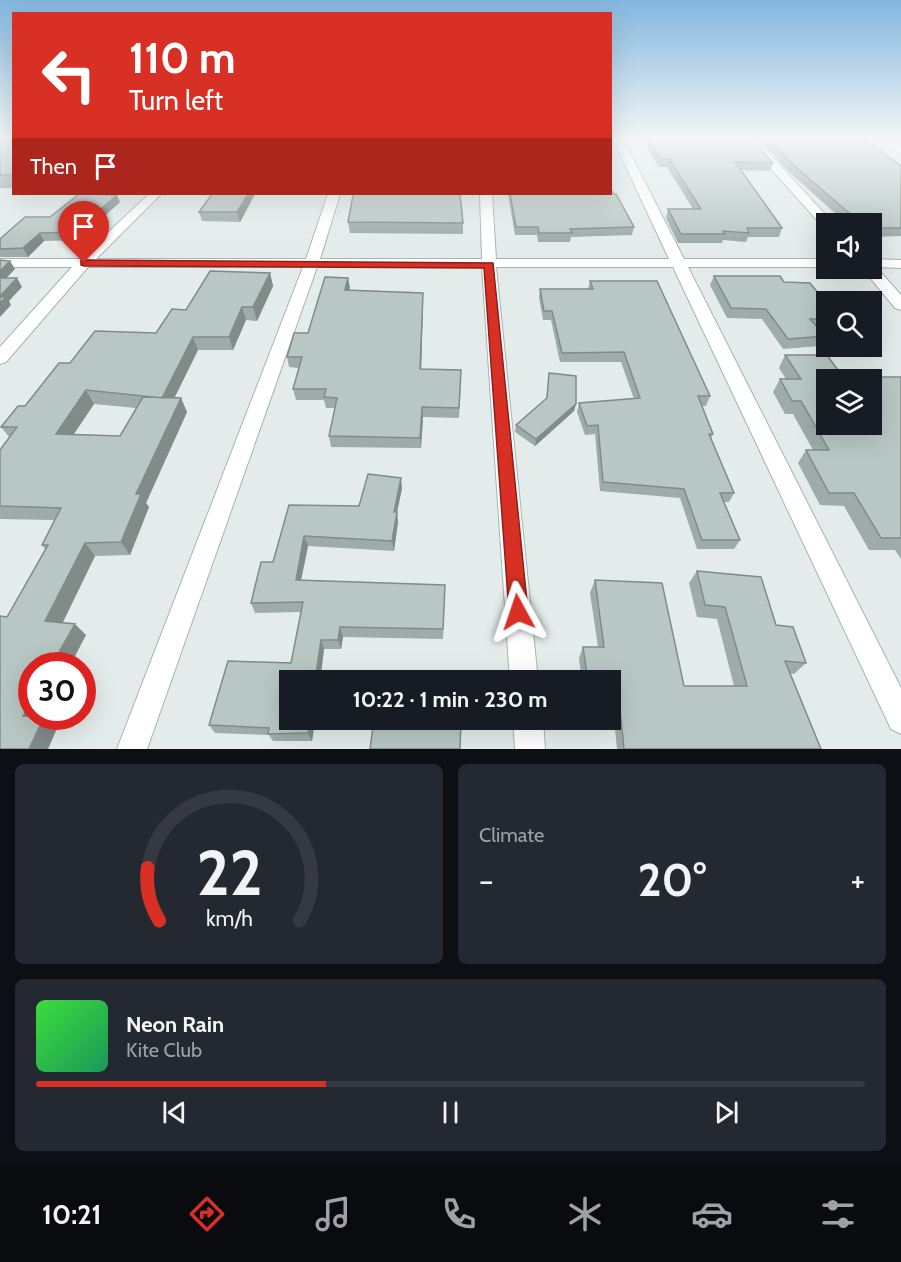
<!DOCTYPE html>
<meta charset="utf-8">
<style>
body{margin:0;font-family:Cabin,sans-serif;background:#242831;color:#f1f3f6;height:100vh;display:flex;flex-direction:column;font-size:22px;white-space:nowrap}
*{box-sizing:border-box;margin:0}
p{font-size:20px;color:#9ea1a6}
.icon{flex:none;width:33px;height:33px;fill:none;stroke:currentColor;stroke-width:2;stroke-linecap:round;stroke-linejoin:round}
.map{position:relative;height:749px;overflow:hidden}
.panel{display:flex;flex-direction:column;gap:15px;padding:15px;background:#0d0f14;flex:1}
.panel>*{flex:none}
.top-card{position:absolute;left:12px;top:12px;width:600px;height:183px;border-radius:0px;box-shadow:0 6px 24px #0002;background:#d93025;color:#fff;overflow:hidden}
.fabs{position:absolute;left:816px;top:213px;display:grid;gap:12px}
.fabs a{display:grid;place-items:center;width:66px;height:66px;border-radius:0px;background:#171b24;box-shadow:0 6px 24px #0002;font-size:30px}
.speed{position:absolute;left:18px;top:652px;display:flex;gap:12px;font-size:30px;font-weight:700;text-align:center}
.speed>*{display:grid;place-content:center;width:78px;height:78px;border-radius:50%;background:#171b24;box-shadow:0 6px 24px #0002;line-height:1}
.speed .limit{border:9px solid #d22;background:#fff;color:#111}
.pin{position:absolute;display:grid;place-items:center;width:51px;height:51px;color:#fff;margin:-62px -26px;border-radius:50% 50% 50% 0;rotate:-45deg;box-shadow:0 0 6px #0007}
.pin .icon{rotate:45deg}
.me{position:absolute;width:66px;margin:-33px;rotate:355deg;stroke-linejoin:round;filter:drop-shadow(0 0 4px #0008)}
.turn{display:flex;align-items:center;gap:21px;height:126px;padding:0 18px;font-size:27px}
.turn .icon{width:78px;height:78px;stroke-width:2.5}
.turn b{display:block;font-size:42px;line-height:51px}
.then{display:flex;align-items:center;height:57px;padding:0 18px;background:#0003;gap:12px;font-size:22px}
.big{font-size:45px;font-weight:700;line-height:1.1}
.panel .tile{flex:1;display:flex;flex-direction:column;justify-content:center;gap:9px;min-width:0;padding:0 21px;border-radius:9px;background:#242831}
.panel .dial{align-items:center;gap:0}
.dial svg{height:156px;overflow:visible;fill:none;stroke:#363941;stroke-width:7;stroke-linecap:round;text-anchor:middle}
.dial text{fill:#f1f3f6;stroke:none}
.song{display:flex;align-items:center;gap:18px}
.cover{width:72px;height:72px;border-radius:9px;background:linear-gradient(135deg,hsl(120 70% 55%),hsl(150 70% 35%))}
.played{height:6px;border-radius:3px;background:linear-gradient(90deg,#d93025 35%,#363941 35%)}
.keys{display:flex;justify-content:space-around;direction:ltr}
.heat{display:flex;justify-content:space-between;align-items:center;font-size:33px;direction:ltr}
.panel .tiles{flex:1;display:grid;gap:15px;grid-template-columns:1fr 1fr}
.tile:last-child{grid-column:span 2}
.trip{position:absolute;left:279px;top:670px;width:342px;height:60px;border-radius:0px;background:#171b24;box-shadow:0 6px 24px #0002;font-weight:700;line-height:60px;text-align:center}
.menu{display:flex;height:96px;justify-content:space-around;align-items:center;background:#090b0e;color:#9ea1a6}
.menu .icon{width:42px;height:42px}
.menu .selected{color:#d93025}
.menu b{font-size:27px;color:#f1f3f6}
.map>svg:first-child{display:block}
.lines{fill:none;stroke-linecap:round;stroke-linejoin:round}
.minor-casing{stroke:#a6b4b2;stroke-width:2}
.minor{fill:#fff;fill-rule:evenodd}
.wall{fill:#9eaba8;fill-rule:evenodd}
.shaded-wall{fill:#818b88}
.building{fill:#b8c7c3;stroke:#818b88;stroke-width:1.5;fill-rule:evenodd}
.route{fill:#d93025;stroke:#8d1f18;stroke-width:1.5}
</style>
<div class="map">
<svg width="901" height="749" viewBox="0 0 901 749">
<rect width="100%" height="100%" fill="#e3ecea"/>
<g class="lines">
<defs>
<g id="minor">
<path d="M612,137H622L684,259H826V267H688L901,688V734L891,729L673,267H496L538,681H510L482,267H317L147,749H117L303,267H88L6,362L0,364V347L72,267H0V259H80L149,194H161L96,259H306L328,194H340L320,259H482L480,194H492L496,259H669Z"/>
<path d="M743,137H754L834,224H826V228L823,227Z"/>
<path d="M876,137H888L901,146V154Z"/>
<path d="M872,259L901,260V268L876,267L901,295V310L895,308L862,268H872Z"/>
<path d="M513,720H543L545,749H515Z"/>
</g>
</defs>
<use href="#minor" class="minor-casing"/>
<use href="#minor" class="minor"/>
</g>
<g class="wall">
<rect x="0" y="137" width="14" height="51"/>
<path d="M640,137H750L773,163L770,171L741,170L782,228L779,237H748L746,242L723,240L722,243H678L666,218L668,209H693L667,167H659Z"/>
<path d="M757,137H861L901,166V236L872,237V224H847L788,171Z"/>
<path d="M255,194L240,222L202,221L199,212Z"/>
<path d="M508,194H614L634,227L632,235L571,237L570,242H538L537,235H515Z"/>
<path d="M120,202L78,240L44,241L28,257H0V239L50,217Z"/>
<path d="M348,222L463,223V234L350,233Z"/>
<path d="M270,273L273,286L257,321L246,320L233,350H198L174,398L187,412L146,503L149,507L130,555L95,556L63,622L86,635L32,717L58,726L48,749H0L7,617L45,549L42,545L54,520L0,519V450L10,438L1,427L25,406L70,363L156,333L186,310ZM94,404L136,408L120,436L74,434Z"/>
<path d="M714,276L784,282L819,294L826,302V329H819L825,336L819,346L783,349L762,319L727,318L710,285Z"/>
<path d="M348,278L349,290L423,293L421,369L461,381L459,418L423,417L421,448L331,447L329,436L335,408H326L324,400H296L293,389L299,368L289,367L287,357L308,333Z"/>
<path d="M590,281L710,396L706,406H701L713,434L711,438L734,493L729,502H724L740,540L734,549H697L680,498L600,491L595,434L585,435L577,412L579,403L634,399L621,362H560L551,320H543L539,298L540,289H588Z"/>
<path d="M785,355L843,377H901V559L895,550H869L844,506L820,505L798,463L806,450H813L793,414H785L773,392L780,379H786L779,368Z"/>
<path d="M549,373L576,404L574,411L535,446L515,432L516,425L546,399Z"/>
<path d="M402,488L397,512L398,522L394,551L308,546L301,580L445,585L443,639L343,637L341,649H324L320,681H290L315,720L312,741H273L269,735L215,733L209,725L291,663L301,612L255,613L251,603L273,562L289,505L359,506Z"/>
<path d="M697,571L776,625L806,663L794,674L790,673L821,749H617L613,710H610V681H582L579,658L583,647H598L590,593L595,580L684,686H734L717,619L697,617L689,583Z"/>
</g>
<g class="shaded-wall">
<path d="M248,194H255L240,222L237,212Z"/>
<path d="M117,195L120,202L78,240L74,232Z"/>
<path d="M40,233L44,241L28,257L23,248Z"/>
<path d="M10,261L15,269L0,285V271Z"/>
<path d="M270,273L273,286L257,321L253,307Z"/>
<path d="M17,278L22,287L9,301L11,305L0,317V296Z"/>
<path d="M348,278L350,288L347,300L345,290Z"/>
<path d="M423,293V303L421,379L420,369Z"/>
<path d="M242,307L246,320L233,350L229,337Z"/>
<path d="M193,337L198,350L168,411L162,398Z"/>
<path d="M86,390L94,404L65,447L56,434Z"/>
<path d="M181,398L187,412L146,503L149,507L130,555L121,542L136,494Z"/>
<path d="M576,404L574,411L535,446L536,439Z"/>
<path d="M422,407L423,417L421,448L420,438Z"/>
<path d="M401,478L402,488L395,522L394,512Z"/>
<path d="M397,512L398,522L394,551L392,541Z"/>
<path d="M304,536L308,546L299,590L296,580Z"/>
<path d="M85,543L95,556L58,632L45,621Z"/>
<path d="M75,624L86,635L70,666H51Z"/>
<path d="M340,627L343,637L341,649L338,640Z"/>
<path d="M321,640L324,649L320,681H315Z"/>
<path d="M32,700V717L23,716Z"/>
<path d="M44,717L58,726L48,749H29Z"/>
<path d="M310,720H315L312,741L308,733Z"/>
</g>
<g class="building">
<rect x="0" y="137" width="14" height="38"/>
<path d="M647,137H750L773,163L735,162L782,228H747L749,233L723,231L725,234H681L668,209H701L669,159H661Z"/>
<path d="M767,137H861L901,166V228H872V224H862L791,163Z"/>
<path d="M610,187L614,194H616L634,227L570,229L572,233H539L538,227H516L510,194H610Z"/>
<path d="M79,194L117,195L74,232L40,233L23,248L0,249V239L25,217H50Z"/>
<path d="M212,194H248L237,212H199Z"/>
<path d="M356,194H460L463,223L348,222L353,195Z"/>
<path d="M0,260L10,261L0,271Z"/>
<path d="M210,271L270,273L253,307H242L229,337H193L162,398L86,390L56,434L120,436L143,397L181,398L136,494H141L121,542L85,543L45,621L75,624L51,666H32V700L23,716L44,717L29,749H0V616L7,617L48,545H42L61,508L0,506V450L17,427H1L18,406H25L59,363H70L95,331L156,333L172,309L186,310Z"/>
<path d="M714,276H780L784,282L810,283L819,294H840L847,302H826V319H810L825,336L788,339L766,309L731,308Z"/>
<path d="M325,277L348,278L345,290L423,293L420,369L461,370L459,408L422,407L420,438L329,436L337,398L324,397L326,389H293L302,357H287L294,333H308Z"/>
<path d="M0,278H17L0,296Z"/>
<path d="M590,281H657L710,396H698L713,434H709L734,493H720L740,540H702L684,489L603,482L598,425L587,426L579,403L640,398L624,352L562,353L552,311H544L540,289H593Z"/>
<path d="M0,297H6L0,303Z"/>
<path d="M785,355H827L843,377H901V538H881L854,493H829L806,450H829L801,401H792L780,379H801ZM826,380H872V424H826Z"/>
<path d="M549,373L576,376V404L536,439L516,425L547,398Z"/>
<path d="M368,474L401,478L394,512H397L392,541L304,536L296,580L445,585L443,629L340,627L338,640H321L315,681H290V720H310L308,733L268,734L269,728L209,725L228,661L291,663L303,602L251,603L261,562H273L289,505L359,506Z"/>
<path d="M697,571L761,577L776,625L793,627L806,663L785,661L821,749H624L619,700H610V681H588L583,647H604L595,580L662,583L684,686H747L725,607L705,605Z"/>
<path d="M374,720H461L460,749H370Z"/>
</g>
<linearGradient id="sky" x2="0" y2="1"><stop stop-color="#83b6de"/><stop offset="0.57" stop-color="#f2f6f6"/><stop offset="1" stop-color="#f2f6f6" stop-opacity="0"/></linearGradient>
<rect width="901" height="242" fill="url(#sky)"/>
<path class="route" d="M81,260L493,263L528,612L525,618L518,621L511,618L509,612L484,268L84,266L81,265Z"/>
</svg>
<div class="fabs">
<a><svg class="icon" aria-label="sound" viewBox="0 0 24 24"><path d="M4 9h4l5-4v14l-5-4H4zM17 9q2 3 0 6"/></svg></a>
<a><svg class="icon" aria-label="search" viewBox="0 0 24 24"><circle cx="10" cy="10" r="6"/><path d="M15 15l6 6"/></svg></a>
<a><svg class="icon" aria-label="layers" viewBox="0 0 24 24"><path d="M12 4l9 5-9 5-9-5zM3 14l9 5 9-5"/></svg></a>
</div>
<div class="speed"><div class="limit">30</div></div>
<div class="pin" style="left:84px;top:263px;background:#d93025"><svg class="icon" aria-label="arrive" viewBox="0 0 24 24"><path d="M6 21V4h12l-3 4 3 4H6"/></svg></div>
<svg class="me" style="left:518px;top:612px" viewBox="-20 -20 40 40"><path d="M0-17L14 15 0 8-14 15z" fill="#d93025" stroke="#fff" stroke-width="4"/></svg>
<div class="trip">10:22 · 1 min · 230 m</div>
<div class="top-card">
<div class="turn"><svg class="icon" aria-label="left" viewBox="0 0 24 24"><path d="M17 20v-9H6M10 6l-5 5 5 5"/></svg><div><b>110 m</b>Turn left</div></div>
<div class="then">Then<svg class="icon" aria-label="arrive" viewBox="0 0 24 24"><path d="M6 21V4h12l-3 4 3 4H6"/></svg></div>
</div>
</div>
<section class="panel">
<div class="tiles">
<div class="tile dial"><svg viewBox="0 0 100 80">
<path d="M14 69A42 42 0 1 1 86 69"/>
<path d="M14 69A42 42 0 0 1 8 42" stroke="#d93025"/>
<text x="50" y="56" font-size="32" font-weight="700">22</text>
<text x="50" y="72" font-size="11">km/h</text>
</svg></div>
<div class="tile"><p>Climate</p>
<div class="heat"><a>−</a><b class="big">20°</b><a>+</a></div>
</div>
<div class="tile">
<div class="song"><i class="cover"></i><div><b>Neon Rain</b><p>Kite Club</p></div></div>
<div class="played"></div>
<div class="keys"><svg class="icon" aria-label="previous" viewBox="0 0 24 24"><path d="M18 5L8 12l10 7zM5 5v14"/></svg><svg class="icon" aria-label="pause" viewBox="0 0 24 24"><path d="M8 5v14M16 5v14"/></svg><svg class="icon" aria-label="next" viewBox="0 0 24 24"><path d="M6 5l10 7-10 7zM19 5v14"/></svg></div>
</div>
</div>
</section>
<nav class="menu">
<b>10:21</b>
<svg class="icon selected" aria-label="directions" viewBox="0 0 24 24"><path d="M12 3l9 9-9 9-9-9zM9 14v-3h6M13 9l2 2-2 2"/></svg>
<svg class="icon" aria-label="music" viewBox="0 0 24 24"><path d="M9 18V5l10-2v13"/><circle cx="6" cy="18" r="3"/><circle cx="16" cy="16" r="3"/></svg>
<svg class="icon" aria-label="phone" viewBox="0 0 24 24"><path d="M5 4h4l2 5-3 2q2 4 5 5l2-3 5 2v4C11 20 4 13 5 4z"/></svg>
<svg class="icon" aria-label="climate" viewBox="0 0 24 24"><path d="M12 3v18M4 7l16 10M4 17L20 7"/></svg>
<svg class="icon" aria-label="car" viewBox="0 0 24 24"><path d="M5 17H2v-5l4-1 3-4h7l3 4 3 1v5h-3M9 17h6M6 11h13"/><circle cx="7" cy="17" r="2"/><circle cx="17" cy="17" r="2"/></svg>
<svg class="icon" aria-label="filters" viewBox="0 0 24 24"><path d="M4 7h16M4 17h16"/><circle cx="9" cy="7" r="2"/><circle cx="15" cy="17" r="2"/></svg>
</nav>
